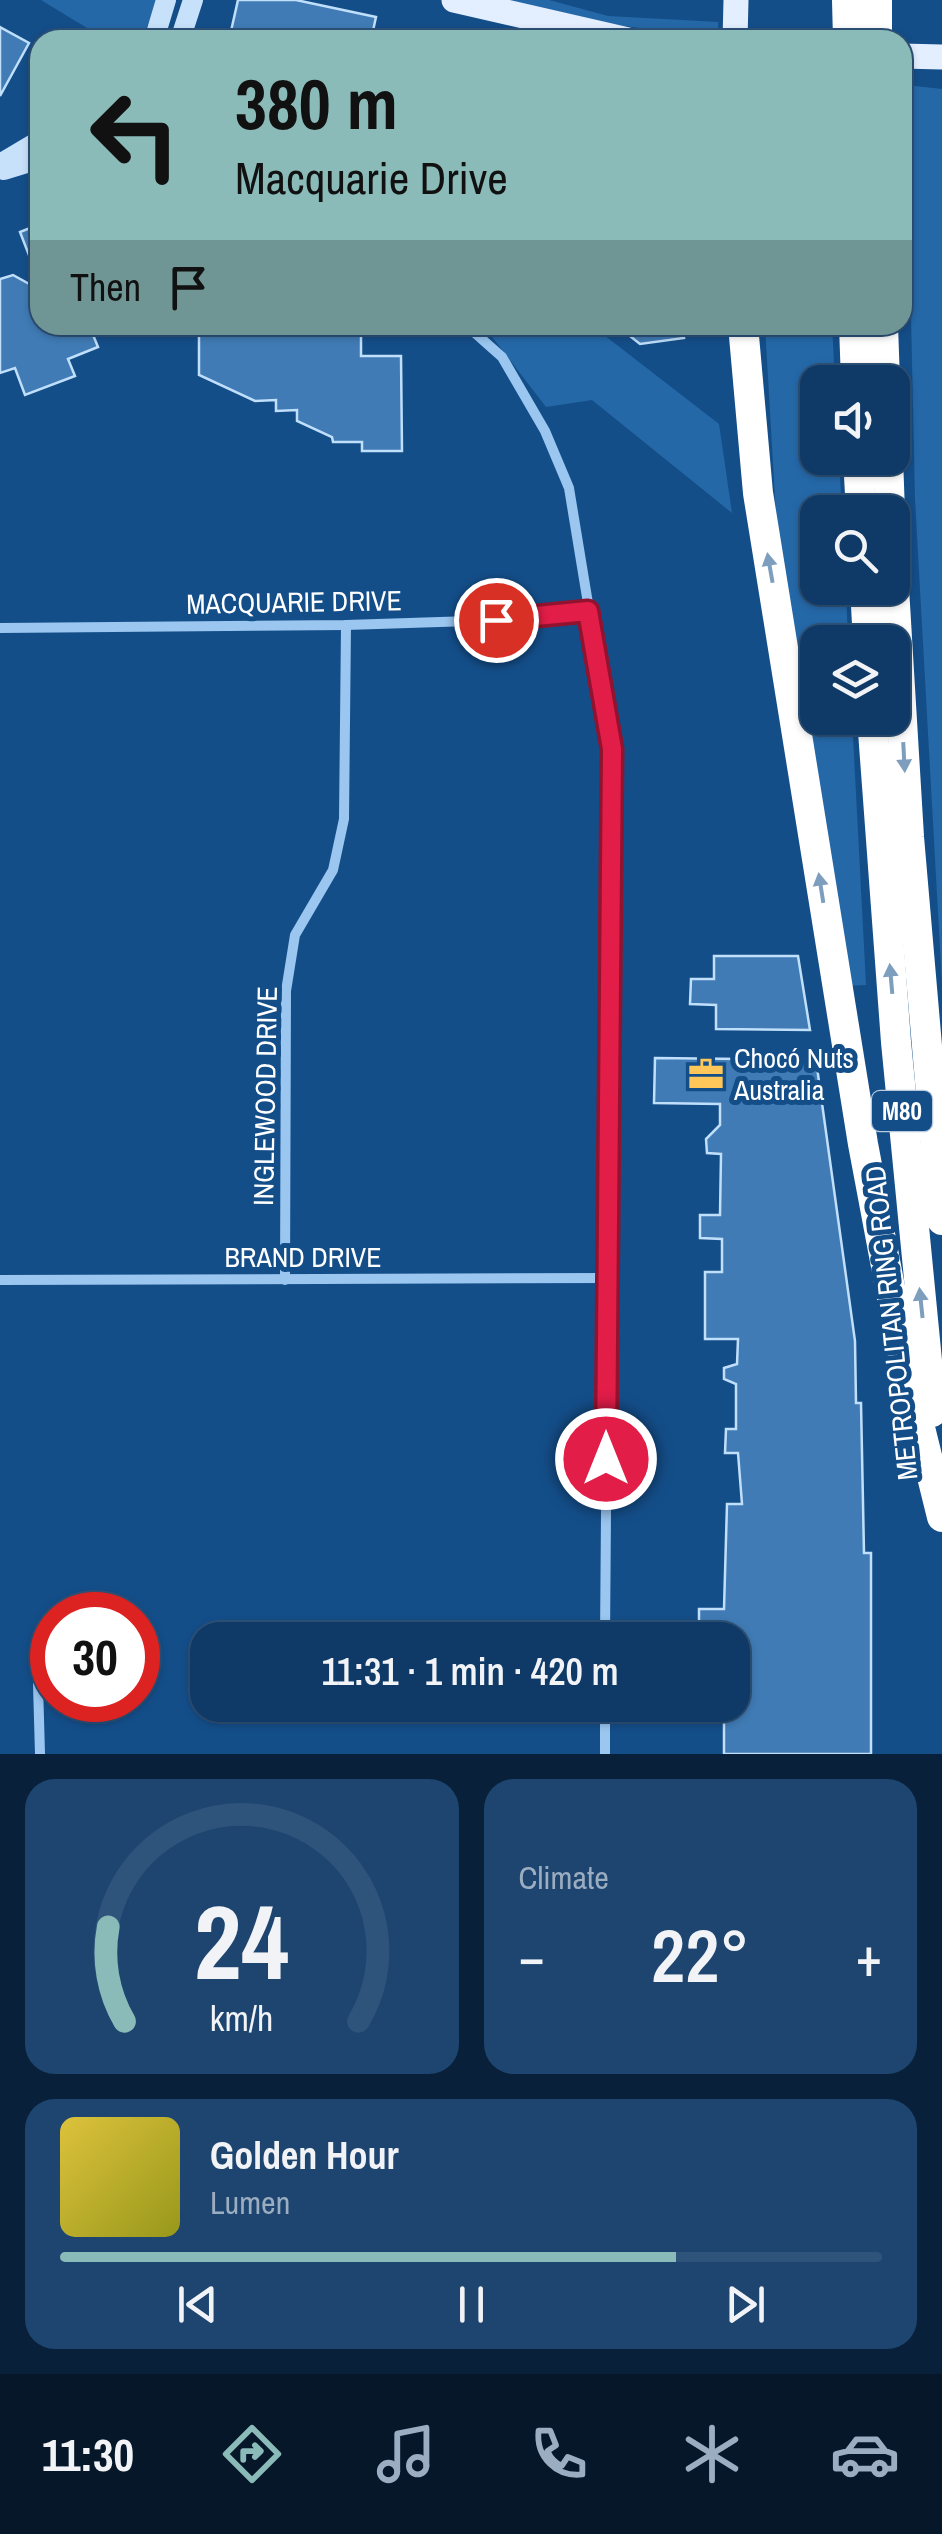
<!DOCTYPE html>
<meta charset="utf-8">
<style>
body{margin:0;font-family:"Archivo Narrow",sans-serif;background:#1d4570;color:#f1f3f6;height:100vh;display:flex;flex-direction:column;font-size:38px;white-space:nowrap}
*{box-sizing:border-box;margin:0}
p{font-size:32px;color:#9badc0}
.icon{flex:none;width:55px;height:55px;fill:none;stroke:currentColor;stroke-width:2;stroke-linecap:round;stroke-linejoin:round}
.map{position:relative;height:1754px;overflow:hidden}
.drawer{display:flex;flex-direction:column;gap:25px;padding:25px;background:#082039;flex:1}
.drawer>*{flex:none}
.top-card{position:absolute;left:30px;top:30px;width:882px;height:305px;border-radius:30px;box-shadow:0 2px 8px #0004,0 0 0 2px #2f547b;background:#8bbbb9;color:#111;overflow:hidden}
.fabs{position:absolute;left:800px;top:365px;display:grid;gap:20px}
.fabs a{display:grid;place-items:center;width:110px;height:110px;border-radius:20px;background:#0f3a67;box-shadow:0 2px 8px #0004,0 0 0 2px #2f547b;font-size:50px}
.speed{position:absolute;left:30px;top:1592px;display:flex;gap:20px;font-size:50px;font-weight:700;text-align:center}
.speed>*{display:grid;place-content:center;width:130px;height:130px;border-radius:50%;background:#0f3a67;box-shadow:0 2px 8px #0004,0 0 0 2px #2f547b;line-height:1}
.speed .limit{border:15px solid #d22;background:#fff;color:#111}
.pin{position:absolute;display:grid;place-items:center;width:85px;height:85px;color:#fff;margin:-42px;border:5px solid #fff;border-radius:50%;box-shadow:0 2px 10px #0007}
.me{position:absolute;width:110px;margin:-55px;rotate:0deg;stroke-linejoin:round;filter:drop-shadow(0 0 8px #0008)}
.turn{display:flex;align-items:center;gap:35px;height:210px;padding:0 40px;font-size:45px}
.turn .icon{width:130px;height:130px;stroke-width:2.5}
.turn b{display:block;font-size:70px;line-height:85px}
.then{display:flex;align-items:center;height:95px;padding:0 40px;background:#0003;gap:20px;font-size:38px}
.big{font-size:75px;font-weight:600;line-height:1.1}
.drawer .tile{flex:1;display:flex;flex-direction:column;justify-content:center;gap:15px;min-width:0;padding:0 35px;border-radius:30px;background:#1d4570}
.drawer .dial{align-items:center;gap:0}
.dial svg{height:260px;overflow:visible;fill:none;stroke:#2f547b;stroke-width:7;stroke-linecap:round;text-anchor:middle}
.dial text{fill:#f1f3f6;stroke:none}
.song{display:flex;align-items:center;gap:30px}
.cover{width:120px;height:120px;border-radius:15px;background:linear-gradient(135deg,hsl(50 70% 55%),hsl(60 70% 35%))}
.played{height:10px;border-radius:5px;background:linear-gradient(90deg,#8bbbb9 75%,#2f547b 75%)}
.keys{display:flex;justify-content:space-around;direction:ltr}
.heat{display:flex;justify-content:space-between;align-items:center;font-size:55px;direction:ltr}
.drawer .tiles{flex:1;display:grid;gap:25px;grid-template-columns:1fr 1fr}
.tile:last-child{grid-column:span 2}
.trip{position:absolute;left:190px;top:1622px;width:560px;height:100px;border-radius:30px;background:#0f3a67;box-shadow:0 2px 8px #0004,0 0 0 2px #2f547b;font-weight:600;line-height:100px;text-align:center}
.tabs{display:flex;height:160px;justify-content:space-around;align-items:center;background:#061729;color:#9badc0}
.tabs .icon{width:70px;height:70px}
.tabs .current{color:#8bbbb9}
.tabs b{font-size:45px;color:#f1f3f6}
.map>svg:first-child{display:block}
.green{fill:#2568a8}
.building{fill:#407bb5;stroke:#c0dffb;stroke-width:2.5}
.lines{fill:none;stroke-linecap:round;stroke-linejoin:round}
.minor{stroke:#9ac6f0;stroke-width:10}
.secondary{stroke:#c8e1fb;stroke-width:20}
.primary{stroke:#e3efff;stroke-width:25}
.motorway{stroke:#fff;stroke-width:30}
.oneway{fill:#7e9ebe}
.route-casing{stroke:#92132f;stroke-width:25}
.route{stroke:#e11d48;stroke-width:18}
.labels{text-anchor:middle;stroke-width:10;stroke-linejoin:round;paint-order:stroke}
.shield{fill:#144e89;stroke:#b8cadc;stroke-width:2.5}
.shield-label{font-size:25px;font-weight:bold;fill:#fff}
.street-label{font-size:28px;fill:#fff;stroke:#144e89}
.poi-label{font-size:28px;fill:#fff;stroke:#144e89;text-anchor:start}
</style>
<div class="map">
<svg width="942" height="1754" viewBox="0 0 942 1754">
<rect width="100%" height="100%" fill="#144e89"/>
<g class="green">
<path d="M41,0H157L142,40H86L92,31Z"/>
<path d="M496,0H549L608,16L718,22L719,38L576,20Z"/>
<path d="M906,85L942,89V984L915,499Z"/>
<path d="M483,325H591L719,424L732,513L592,400L546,407Z"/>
<path d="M765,325H832L835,382H818V458H839L842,512H818V588H846L848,642H818V718H852L866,985L842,986L777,533Z"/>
</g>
<g class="building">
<path d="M238,0H296L376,17L371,40H229Z"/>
<path d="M0,27L29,43L0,96Z"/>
<path d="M40,224V281H39L20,232Z"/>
<path d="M13,275L40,290V325H89L98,347L68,359L75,376L25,395L15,368L0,373V279Z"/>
<path d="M199,325H321V335L361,334V356H401L402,451H362V442H333L332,437L297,421V410L276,411V400L255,401L199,375Z"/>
<path d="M616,325H682L684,338L640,344Z"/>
<path d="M714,956H798L810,1030L716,1029V1005L690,1004L691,979H714Z"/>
<path d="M655,1058L816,1060L855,1341L856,1403H861L864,1553H871V1754H724V1705H732V1640H699V1609H724L727,1504H742L738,1453H725L726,1429H736V1384L724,1379V1368L737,1364L738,1339H705V1272H722V1239L700,1238V1215H720L721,1154L707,1153L706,1139L720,1125V1104L654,1103Z"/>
</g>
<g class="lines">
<g class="minor">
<path d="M466,325L502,357L545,431L569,488L612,749L605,1640"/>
<path d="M0,628L346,625L530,619L588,611"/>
<path d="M0,1280L607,1278"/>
<path d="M285,1280L286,991L295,935L333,870L344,819L346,625"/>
<path d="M38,1684L40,1754"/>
<path d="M605,1754V1705"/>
</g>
<g class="secondary">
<path d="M154,40L166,0"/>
<path d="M180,40L193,0"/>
<path d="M0,164L40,140"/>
<path d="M4,170L40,159"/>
</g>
<g class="primary">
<path d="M454,0L628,40"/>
<path d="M735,40L736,0"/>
<path d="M902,56L942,57"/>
</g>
<g class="motorway">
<path d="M847,0L848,40"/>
<path d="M877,0V40"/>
<path d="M743,325L758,493L863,1144L905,1367L942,1517"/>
<path d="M854,325L856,382"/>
<path d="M883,325L885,382"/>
<path d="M858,458L861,512"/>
<path d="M888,458L890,512"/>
<path d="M892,555L909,837L942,1220"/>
<path d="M865,588L868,642"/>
<path d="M872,718L896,1042L932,1412"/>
</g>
</g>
<defs><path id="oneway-solid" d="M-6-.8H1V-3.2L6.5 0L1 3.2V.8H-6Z" transform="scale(2.5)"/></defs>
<g class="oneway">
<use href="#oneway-solid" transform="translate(770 568) rotate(-100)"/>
<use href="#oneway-solid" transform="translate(904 757) rotate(87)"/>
<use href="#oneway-solid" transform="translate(821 888) rotate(-99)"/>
<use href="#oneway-solid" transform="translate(891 979) rotate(-95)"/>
<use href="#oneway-solid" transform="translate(921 1303) rotate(-96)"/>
</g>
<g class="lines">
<defs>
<path id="route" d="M496,620L588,611L612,749L606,1459"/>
</defs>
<use href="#route" class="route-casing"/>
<use href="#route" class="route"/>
</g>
<defs>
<symbol id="office-bare" viewBox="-9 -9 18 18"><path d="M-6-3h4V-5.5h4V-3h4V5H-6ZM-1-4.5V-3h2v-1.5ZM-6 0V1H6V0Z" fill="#ffc659" stroke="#144e89" stroke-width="2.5" paint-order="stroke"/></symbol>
</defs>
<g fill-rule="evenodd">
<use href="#office-bare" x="681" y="1049" width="50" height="50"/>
</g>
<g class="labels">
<rect class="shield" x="872" y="1091" width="60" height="40" rx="8"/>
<g class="shield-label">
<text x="902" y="1120">M80</text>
</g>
<g class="street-label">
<text transform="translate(294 602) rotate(-1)" y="10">MACQUARIE DRIVE</text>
<text transform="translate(265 1096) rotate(-89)" y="10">INGLEWOOD DRIVE</text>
<text x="303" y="1267">BRAND DRIVE</text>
<text transform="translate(891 1323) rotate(-96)" y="10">METROPOLITAN RING ROAD</text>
</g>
<g class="poi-label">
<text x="734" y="1068">Chocó Nuts<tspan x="734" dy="32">Australia</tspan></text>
</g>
</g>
</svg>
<div class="fabs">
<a><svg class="icon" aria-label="sound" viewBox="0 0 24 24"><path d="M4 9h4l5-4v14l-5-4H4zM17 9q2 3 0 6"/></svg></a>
<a><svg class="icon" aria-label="search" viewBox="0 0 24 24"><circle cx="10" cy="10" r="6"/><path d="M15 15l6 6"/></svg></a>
<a><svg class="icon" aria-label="layers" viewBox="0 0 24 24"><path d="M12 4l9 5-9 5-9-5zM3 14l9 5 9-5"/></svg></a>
</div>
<div class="speed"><div class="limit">30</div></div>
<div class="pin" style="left:496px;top:620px;background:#d93025"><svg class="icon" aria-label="arrive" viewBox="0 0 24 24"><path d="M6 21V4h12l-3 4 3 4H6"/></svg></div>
<svg class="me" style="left:606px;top:1459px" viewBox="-20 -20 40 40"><circle r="17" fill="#e11d48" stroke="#fff" stroke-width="3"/><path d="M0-11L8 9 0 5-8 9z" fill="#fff"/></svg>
<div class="trip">11:31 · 1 min · 420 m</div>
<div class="top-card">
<div class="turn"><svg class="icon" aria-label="left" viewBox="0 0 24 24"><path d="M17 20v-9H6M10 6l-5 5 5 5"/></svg><div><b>380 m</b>Macquarie Drive</div></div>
<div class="then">Then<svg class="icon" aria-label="arrive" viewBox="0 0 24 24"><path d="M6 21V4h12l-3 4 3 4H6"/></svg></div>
</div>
</div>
<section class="drawer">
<div class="tiles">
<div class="tile dial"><svg viewBox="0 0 100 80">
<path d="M14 69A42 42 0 1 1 86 69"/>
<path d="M14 69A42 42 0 0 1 9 40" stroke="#8bbbb9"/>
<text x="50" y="56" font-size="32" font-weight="700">24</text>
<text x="50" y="72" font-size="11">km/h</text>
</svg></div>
<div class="tile"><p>Climate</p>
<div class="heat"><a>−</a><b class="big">22°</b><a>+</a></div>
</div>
<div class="tile">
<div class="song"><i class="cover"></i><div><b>Golden Hour</b><p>Lumen</p></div></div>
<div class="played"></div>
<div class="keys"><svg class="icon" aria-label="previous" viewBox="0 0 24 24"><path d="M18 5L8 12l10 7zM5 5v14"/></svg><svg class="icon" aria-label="pause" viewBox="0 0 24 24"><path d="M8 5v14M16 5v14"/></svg><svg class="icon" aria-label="next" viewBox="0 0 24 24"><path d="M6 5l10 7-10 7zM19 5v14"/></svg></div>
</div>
</div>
</section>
<nav class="tabs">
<b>11:30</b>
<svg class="icon current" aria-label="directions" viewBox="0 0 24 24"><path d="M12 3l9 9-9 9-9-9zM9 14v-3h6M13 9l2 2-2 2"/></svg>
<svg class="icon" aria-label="music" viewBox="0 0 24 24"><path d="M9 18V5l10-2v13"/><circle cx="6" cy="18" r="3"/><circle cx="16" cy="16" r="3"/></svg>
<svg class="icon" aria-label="phone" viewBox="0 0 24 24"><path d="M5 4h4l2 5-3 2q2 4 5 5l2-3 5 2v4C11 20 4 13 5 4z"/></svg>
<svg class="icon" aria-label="climate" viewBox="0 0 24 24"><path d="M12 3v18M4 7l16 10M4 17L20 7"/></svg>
<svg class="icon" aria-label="car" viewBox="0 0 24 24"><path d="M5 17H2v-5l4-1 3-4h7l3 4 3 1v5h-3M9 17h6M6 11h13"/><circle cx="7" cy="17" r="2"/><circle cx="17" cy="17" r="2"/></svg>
</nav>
